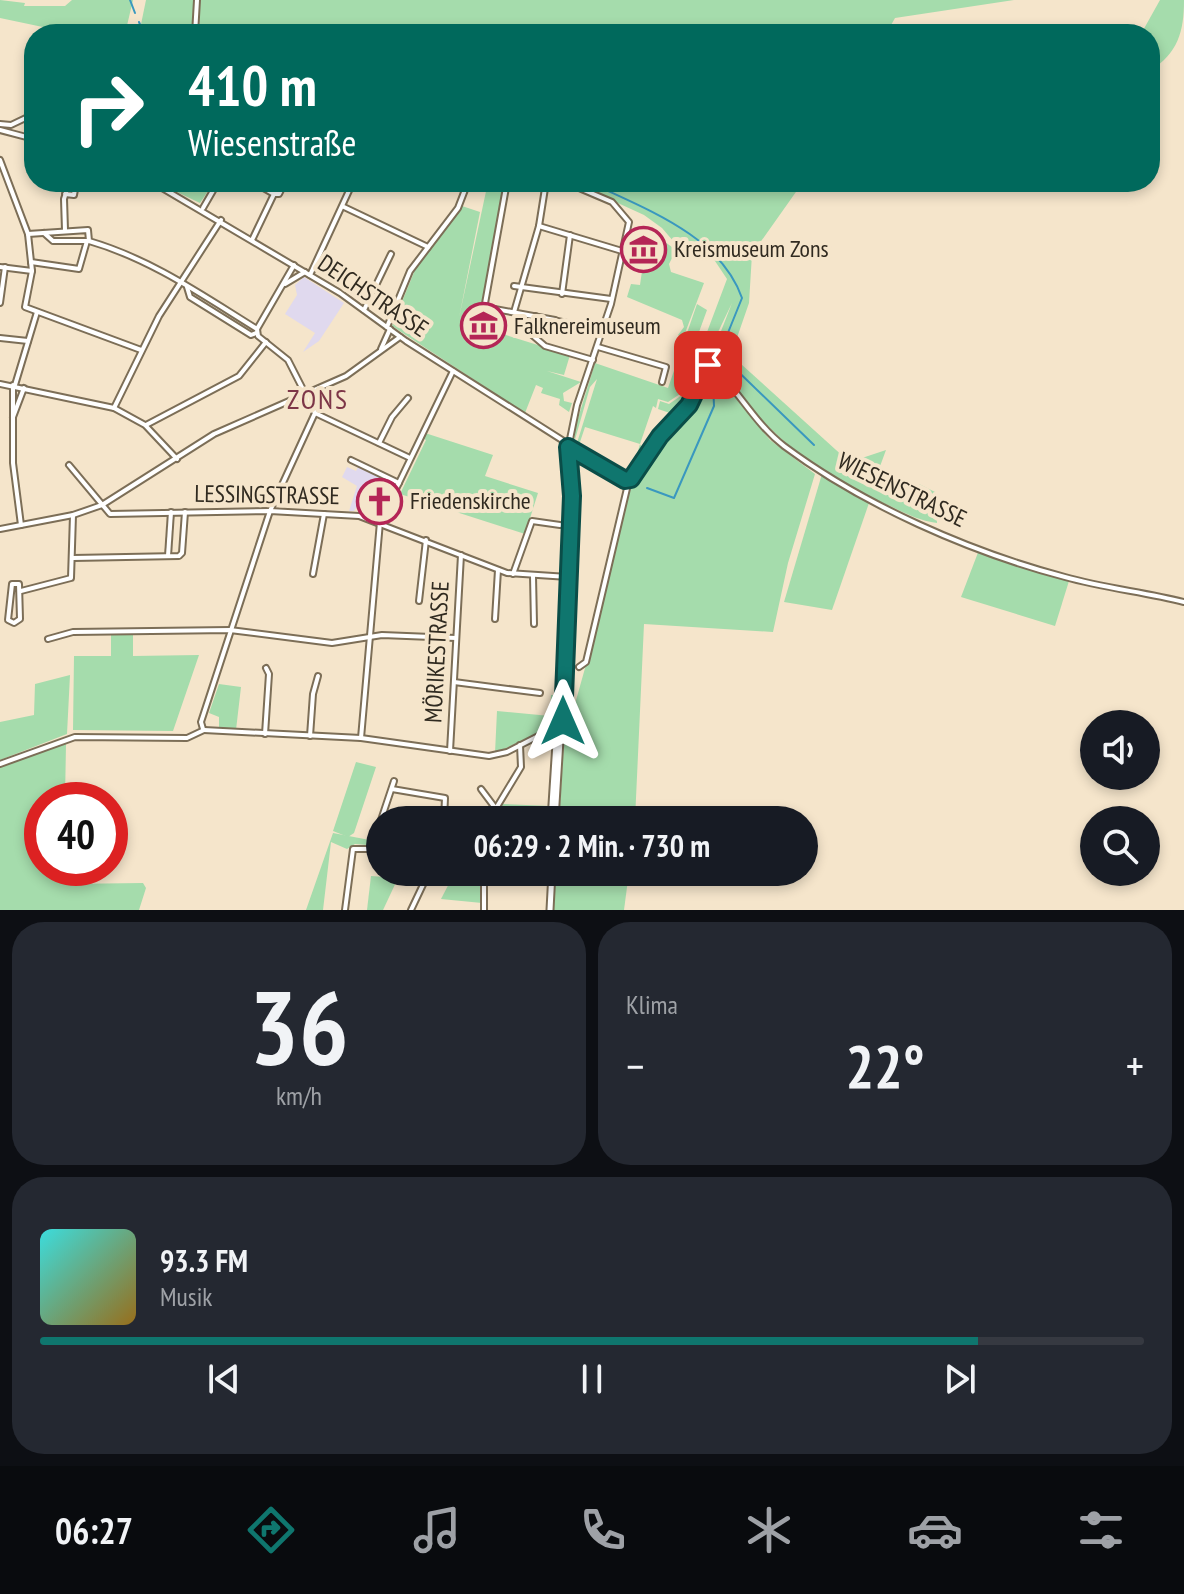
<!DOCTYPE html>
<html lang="de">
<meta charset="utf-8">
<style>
body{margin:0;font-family:"PT Sans Narrow",sans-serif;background:#242831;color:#f1f3f6;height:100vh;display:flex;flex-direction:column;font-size:30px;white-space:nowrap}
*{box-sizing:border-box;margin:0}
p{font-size:26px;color:#9ea1a6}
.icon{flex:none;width:44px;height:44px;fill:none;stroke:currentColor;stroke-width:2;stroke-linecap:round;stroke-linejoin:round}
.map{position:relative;height:910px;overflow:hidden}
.side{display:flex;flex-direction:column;gap:12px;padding:12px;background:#0d0f14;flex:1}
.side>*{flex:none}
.top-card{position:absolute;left:24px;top:24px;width:1136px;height:168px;border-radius:32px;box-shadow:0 4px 12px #0003;background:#00695c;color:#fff;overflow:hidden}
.fabs{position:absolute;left:1080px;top:710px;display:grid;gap:16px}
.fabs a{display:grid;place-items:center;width:80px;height:80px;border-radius:50%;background:#171b24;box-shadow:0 4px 12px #0003;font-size:40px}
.speed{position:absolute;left:24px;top:782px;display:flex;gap:16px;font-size:40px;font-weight:700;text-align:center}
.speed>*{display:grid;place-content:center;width:104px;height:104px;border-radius:50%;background:#171b24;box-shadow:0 4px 12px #0003;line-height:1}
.speed .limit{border:12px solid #d22;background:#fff;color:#111}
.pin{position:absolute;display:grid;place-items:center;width:68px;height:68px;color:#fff;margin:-34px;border-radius:16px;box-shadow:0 4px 12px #0006}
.me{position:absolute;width:88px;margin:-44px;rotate:0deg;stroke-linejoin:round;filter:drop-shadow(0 0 6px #0008)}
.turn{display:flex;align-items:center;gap:28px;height:168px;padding:0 32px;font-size:36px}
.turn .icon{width:104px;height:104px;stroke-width:2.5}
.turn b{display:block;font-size:56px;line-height:68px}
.big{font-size:60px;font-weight:600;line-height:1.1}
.side .widget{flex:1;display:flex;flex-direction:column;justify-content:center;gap:12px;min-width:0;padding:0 28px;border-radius:32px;background:#242831}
.side .dial{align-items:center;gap:0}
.dial b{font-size:104px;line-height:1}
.song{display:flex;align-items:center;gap:24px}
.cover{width:96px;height:96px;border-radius:12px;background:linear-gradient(135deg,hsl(180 70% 55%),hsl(40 70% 35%))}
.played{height:8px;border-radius:4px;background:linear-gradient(90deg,#0f766e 85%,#363941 85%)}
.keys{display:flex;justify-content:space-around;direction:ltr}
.heat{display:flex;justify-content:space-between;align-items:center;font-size:44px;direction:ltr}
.side .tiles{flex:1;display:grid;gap:12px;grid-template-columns:1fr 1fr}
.widget:last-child{grid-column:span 2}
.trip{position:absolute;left:366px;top:806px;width:452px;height:80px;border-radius:40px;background:#171b24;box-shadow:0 4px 12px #0003;font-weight:600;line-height:80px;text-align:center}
.tabs{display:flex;height:128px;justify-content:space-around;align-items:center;background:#090b0e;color:#9ea1a6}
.tabs .icon{width:56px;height:56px}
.tabs .selected{color:#0f766e}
.tabs b{font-size:36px;color:#f1f3f6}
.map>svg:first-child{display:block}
.education{fill:#e0d9ee}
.green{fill:#a5dcac}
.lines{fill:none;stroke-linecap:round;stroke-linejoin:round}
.stream{stroke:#3a98bf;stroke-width:2}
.pedestrian-casing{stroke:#7c6e57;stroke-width:7}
.minor-casing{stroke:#7c6e57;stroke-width:8}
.tertiary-casing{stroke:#7c6e57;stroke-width:9}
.pedestrian{stroke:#fff;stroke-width:3}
.minor{stroke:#fff;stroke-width:4}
.tertiary{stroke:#fff;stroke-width:5}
.route-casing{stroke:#0a4d48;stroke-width:20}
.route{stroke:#0f766e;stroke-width:14}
.labels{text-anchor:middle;stroke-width:8;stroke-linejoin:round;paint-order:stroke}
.poi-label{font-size:24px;fill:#302a20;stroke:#f5e5cb;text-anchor:start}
.street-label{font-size:24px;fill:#302a20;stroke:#f5e5cb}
.quarter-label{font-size:28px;letter-spacing:2px;fill:#7d3648;stroke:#f5e5cb}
</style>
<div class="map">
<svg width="1184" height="910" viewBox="0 0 1184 910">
<rect width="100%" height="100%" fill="#f5e5cb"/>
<g class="education">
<path d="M304,277L344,303L319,341L303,352L315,333L285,314L297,295L295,285Z"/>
<path d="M359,465L386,479L389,485L387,491L364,495L354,511H349L357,486L342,477L347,467L356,471Z"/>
</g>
<g class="green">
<path d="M0,0L25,3L24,6H65L72,0H133L125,34H76L0,18Z"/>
<path d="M146,0H194L191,34H139Z"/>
<path d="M200,0H1014L895,18L886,34H199Z"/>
<path d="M1160,0H1184C1184,32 1178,53 1150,71V34H1141Z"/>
<path d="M156,182H214L200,203Z"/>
<path d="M488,182H505L477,326L570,355L564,375L547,371L581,382L563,393L564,401L572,403L569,412L559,405L560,399L541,393L543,388L536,385L525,413L392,326L417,265L462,206L480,212L459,318Z"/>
<path d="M572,182L606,194L636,211L582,182H803L752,254L749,303L731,355L846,459L853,461L886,450L879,469L906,484L903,490L913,494L919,484L935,492L936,496L937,523C913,520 895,507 874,499C812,474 763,425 721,375L719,378L770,440L815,474L788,563L773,632L644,624L635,820H559L564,743L598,622L628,492L659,440L696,395L732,303L709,351H704L701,348L727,279L711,255L695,245L674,242L662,228L644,215Z"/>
<path d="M665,242L676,250L669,264L671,272L704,283L679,349L681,337L678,335L684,327L682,320L627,297L631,284L640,285L642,271L649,273L655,254L658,255Z"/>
<path d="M697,304L707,310L695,343L699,350L683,392L668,402L658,399L656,408L653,406L640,444L645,453L638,451L640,444L585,427L578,448L576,446L597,379L590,387L574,443L575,428L595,363L668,388Z"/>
<path d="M701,353C709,376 689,403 673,418V414L658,409L660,401L669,404L685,393Z"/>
<path d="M425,433L493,455L485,476L538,493L525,534L400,494L426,440L422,438Z"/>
<path d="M822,474L869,503L832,610L784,602Z"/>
<path d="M979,550L1069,581L1055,626L961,597Z"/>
<path d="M111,635H133V656L199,655L173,731L73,730L74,656H111Z"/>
<path d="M70,675L67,734L0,760V722L34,715L35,684Z"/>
<path d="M219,684L241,687L236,730H219V717L209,713Z"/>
<path d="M551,695H557L550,728L495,753L497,711L550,716Z"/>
<path d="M66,744L65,800H42V868H64L65,884L143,883L146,888L139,910H0V766Z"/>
<path d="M356,762L376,767L354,833L348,837L333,831Z"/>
<path d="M502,804L550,806L546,820H491Z"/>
<path d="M333,833L380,842V846L355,844L347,849L331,842L323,910H306Z"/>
<path d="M455,872H482V903L441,899Z"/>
<path d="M555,872H629L624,910H553Z"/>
<path d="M371,876L398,878L383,910H367Z"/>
</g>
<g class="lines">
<g class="stream">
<path d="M130,0L135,13"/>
<path d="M139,22L144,34"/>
<path d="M589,182C645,209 720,235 742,298L721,350V371"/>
<path d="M723,357L814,445"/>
<path d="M647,488L674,498L714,406L713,383L718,376"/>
</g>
<defs>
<path id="pedestrian" d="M555,320L589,327"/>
<g id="minor">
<path d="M195,34L197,0"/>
<path d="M0,124L11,125L34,114"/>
<path d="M0,130L34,139"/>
<path d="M0,160L28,234L32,271L25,307L141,350"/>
<path d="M152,182L340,293L406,341L625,480L631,479L660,436L695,396L705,367L711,365C738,389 754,423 784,446C863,505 970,552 1065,577C1104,588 1144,592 1184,602"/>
<path d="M565,182L612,202L629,222L611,304L577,405L569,444"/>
<path d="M274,194H279L285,182"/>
<path d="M344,207L428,247"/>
<path d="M203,208L218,182"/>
<path d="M539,226L622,251"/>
<path d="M65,230L64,199L69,183L76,184L74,195L65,194"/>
<path d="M44,233L53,241H86"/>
<path d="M28,234L88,230L89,241C151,259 202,295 257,329L258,336L288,360L315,413"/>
<path d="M252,240L274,194L253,182"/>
<path d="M31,262L79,269L87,241"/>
<path d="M0,267L32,271"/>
<path d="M310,275L353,182"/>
<path d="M285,284L305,272"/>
<path d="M514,286L611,299"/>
<path d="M187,287L190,297L251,335L256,333"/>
<path d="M562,294L570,235"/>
<path d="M0,303L5,267"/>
<path d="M484,307L555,320"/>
<path d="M364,310L391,254"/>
<path d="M514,312L539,226L546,182"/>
<path d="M535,316L531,334L545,346L593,360"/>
<path d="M482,320L507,182"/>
<path d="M387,327L410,271L458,208L468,182"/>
<path d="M257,329L294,265"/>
<path d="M590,329L602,332"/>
<path d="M0,338L28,341"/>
<path d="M598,347L666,367L662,382"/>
<path d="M381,349L390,329"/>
<path d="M0,384L114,408L145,425L177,459"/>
<path d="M13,385V463L21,525"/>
<path d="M15,385L37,312"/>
<path d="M114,408L159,316L221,220"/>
<path d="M315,413L410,458"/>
<path d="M13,417L24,388"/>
<path d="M146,425L239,376L266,342"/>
<path d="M379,443L392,417L408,398"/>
<path d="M351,460L399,483"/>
<path d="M69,465L110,514L270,511L359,516L507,573L568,577"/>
<path d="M0,529L73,515L102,505L214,434L346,376L400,337"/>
<path d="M168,556L171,512"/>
<path d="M73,558L179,556L182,553L185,512"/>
<path d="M313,574L324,514"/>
<path d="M513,574L532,521L560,525"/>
<path d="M533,576L534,624"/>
<path d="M12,584H19L20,619L14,623L8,620Z"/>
<path d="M21,591L71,578L73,515"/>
<path d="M419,601L426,540"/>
<path d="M495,619L498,570"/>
<path d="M48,639L73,632L230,630L332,643L382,635L456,638"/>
<path d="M579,667L586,662L629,480"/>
<path d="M454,682L540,693"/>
<path d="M203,729L201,722L270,511L315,413"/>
<path d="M204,730L361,738L489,756L507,752L556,727"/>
<path d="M265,734L269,674L266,668"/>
<path d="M310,736L313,694L318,676"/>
<path d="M361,738L380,522L453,371"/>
<path d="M539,738L557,740"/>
<path d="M450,751L461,555"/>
<path d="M0,764L75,737L187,738L204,730"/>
<path d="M392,789L445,798L444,820"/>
<path d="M481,789L496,809"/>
<path d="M381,820L394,781"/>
<path d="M489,820L521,767L520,745"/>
<path d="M379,831L380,825"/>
<path d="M484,872V910"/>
<path d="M345,910L353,849H380"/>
<path d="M411,910L429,872"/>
</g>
<g id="tertiary">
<path d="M551,820L572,496L568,447"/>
<path d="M555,820L563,692"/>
<path d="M550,910L552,872"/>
</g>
</defs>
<use href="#pedestrian" class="pedestrian-casing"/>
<use href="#minor" class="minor-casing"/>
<use href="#tertiary" class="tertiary-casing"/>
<use href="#pedestrian" class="pedestrian"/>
<use href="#minor" class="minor"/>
<use href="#tertiary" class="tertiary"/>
</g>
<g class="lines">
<defs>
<path id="route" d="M563,721L572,496L568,447L625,480L631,479L660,436L689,405L708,365"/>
</defs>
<use href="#route" class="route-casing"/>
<use href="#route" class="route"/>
</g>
<defs>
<symbol id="museum-ring" viewBox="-11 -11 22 22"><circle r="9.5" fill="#f5e5cb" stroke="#b42556" stroke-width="1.5"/><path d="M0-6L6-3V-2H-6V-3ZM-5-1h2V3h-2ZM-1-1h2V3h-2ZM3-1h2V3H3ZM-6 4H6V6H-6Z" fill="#b42556"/></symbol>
<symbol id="church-ring" viewBox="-11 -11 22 22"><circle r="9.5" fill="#f5e5cb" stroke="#b42556" stroke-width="1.5"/><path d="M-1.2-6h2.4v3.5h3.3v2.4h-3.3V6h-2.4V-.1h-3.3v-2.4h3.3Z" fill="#b42556"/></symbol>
</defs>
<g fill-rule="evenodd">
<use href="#museum-ring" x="618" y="224" width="51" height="51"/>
<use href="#museum-ring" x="458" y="300" width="51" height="51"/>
<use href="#church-ring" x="354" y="476" width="51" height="51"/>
</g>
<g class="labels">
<g class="poi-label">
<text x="674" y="257">Kreismuseum Zons</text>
<text x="514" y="334">Falknereimuseum</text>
<text x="410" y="509">Friedenskirche</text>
</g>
<g class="street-label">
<text transform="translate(373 296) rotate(34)" y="8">DEICHSTRASSE</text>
<text transform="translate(902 490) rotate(26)" y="8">WIESENSTRASSE</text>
<text transform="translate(267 495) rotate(1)" y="8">LESSINGSTRASSE</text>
<text transform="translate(437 652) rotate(-87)" y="8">MÖRIKESTRASSE</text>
</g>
<g class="quarter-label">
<text x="318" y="409">ZONS</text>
</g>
</g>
</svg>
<div class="fabs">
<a><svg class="icon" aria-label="sound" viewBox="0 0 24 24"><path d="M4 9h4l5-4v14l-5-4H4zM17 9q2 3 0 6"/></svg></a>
<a><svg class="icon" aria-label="search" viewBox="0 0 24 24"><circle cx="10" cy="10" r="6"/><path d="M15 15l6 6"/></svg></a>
</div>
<div class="speed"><div class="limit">40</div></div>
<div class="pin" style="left:708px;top:365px;background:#d93025"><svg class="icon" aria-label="arrive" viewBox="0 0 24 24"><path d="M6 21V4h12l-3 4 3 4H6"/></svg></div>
<svg class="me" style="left:563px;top:721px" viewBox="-20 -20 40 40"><path d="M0-17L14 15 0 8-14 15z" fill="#0f766e" stroke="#fff" stroke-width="4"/></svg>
<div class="trip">06:29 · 2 Min. · 730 m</div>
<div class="top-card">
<div class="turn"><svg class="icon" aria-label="right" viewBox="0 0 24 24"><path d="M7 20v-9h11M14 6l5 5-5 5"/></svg><div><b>410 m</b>Wiesenstraße</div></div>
</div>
</div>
<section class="side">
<div class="tiles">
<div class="widget dial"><b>36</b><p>km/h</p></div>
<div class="widget"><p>Klima</p>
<div class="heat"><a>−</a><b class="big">22°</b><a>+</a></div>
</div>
<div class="widget">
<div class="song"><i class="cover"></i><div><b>93.3 FM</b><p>Musik</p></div></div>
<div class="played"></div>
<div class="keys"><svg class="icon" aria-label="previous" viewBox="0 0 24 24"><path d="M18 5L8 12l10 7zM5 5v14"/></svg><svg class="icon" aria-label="pause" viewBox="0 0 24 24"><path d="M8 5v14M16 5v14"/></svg><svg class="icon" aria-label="next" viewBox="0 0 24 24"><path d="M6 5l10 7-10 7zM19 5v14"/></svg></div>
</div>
</div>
</section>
<nav class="tabs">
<b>06:27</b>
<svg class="icon selected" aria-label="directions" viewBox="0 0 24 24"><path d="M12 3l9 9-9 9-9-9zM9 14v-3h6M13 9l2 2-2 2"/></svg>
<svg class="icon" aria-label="music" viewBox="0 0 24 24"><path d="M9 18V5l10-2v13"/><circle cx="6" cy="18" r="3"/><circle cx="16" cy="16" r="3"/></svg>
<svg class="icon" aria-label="phone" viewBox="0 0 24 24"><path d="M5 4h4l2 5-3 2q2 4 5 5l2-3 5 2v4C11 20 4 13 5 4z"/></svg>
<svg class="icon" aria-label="climate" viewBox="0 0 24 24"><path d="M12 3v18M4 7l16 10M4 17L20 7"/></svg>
<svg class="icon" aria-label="car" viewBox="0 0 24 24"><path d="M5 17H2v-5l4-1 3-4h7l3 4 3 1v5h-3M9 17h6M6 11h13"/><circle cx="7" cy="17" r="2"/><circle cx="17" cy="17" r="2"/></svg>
<svg class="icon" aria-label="filters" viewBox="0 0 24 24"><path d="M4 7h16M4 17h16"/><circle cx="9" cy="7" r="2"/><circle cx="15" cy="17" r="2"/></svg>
</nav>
